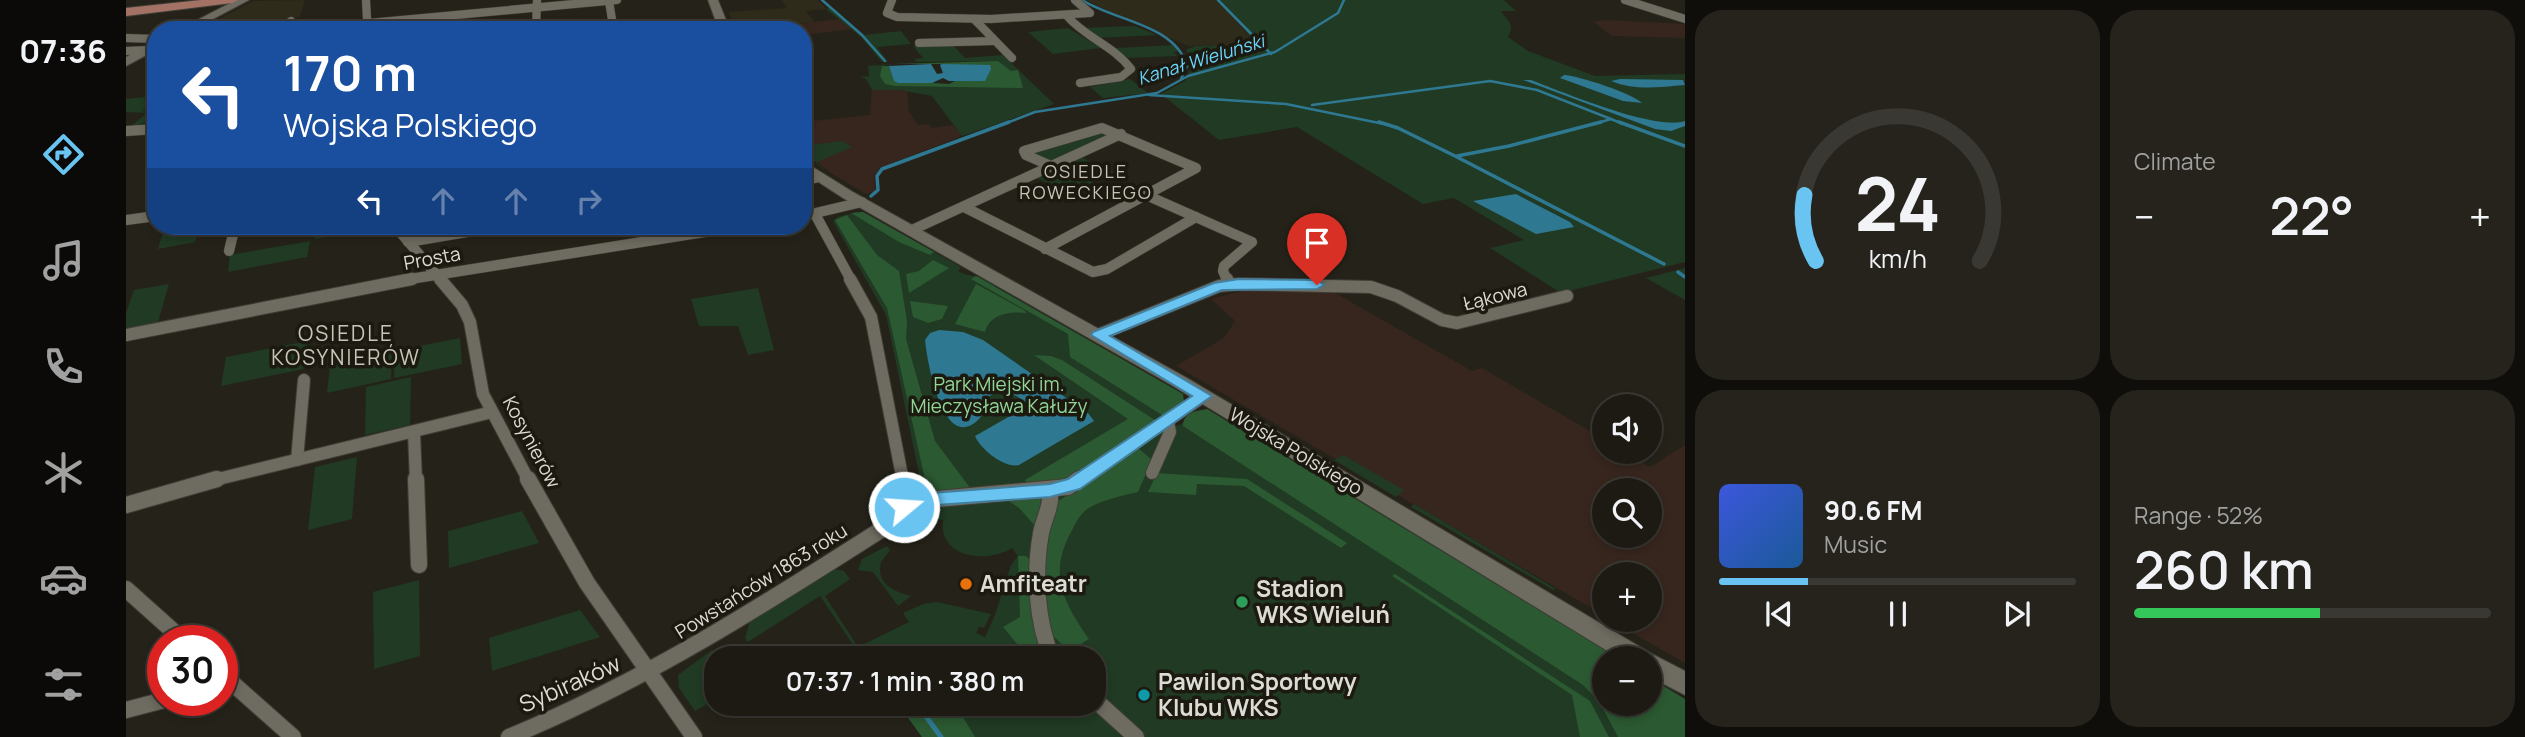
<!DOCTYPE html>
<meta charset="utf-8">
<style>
body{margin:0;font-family:Manrope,sans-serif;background:#25231c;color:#f1f3f6;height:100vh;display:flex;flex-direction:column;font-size:26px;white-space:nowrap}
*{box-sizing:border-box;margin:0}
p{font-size:23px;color:#a0a1a0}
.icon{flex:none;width:38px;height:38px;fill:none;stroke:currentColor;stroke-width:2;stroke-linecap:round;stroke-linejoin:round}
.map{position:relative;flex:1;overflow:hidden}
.side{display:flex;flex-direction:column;gap:10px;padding:10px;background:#0f0e0a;width:840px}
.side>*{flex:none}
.top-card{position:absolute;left:21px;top:21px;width:665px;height:214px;border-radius:28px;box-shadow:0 4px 10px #0003,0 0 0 2px #3a3833;background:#1a4fa0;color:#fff;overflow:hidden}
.controls{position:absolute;left:1466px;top:394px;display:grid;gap:14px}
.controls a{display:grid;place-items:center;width:70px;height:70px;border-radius:50%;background:#1c1a13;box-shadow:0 4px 10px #0003,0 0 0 2px #3a3833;font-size:35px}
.speed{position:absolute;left:21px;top:625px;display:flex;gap:14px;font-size:35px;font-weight:700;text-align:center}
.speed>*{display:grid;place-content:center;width:91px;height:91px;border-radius:50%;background:#1c1a13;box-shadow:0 4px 10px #0003,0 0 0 2px #3a3833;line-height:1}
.speed .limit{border:10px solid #d22;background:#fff;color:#111}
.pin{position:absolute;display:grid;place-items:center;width:60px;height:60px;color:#fff;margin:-72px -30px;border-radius:50% 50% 50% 0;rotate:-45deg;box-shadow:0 0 7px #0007}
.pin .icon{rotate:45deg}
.me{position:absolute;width:77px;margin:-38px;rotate:72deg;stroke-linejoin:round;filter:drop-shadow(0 0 5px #0008)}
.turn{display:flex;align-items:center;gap:24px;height:147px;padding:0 21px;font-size:32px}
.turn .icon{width:91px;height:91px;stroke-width:2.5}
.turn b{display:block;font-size:49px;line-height:60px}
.lanes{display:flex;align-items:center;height:66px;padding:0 21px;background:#0003;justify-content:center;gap:35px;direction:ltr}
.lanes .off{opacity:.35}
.big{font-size:52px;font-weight:600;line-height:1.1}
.side .card{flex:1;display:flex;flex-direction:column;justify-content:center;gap:10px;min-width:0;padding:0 24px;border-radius:28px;background:#25231c}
.side .dial{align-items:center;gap:0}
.dial svg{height:182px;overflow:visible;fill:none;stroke:#3a3833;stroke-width:7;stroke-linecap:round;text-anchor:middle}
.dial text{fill:#f1f3f6;stroke:none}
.song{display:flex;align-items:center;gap:21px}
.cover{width:84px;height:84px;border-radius:10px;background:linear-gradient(135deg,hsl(230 70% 55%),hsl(210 70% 35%))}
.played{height:7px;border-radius:4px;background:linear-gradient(90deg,#69c4f1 25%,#3a3833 25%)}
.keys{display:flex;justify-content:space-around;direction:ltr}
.heat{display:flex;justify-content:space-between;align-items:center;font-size:38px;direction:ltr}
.charge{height:10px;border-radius:5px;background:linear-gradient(90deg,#34c759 52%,#3a3833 0)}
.side .tiles{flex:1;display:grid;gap:10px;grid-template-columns:repeat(2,1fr)}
.trip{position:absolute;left:578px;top:646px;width:402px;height:70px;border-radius:28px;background:#1c1a13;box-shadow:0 4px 10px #0003,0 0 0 2px #3a3833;font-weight:600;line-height:70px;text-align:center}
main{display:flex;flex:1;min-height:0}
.tab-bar{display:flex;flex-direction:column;width:126px;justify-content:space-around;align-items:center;background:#0b0a08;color:#a0a1a0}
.tab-bar .icon{width:49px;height:49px}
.tab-bar .active{color:#69c4f1}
.tab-bar b{font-size:32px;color:#f1f3f6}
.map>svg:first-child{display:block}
.built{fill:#2f2b1b}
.industrial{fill:#37261e;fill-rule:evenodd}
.green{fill:#203a23}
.forest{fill:#2b5931}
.water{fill:#2e7892}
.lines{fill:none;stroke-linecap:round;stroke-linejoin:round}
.stream-far2{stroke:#2e7892;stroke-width:2.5}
.stream-far1{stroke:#2e7892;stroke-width:3.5}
.stream{stroke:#2e7892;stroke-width:5}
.street-far3-casing{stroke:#403e37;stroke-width:9}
.street-far2-casing{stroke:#403e37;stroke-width:11}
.street-far1-casing{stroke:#403e37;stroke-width:14}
.street-casing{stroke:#403e37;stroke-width:18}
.secondary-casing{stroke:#403e37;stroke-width:2}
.primary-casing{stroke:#403e37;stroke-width:2}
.street-far3{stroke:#6e6b60;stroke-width:8}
.street-far2{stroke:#6e6b60;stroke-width:10}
.street-far1{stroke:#6e6b60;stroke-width:12}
.street{stroke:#6e6b60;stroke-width:16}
.secondary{fill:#6e6b60;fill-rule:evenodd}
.primary{fill:#a37264;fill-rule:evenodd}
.route{fill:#69c4f1;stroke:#447f9d;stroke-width:2}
.food-dot{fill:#e8710a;stroke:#1c1a10;stroke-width:2.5}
.leisure-dot{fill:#2e9e5b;stroke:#1c1a10;stroke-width:2.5}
.culture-dot{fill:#0f9aa8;stroke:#1c1a10;stroke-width:2.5}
.labels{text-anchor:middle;stroke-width:7;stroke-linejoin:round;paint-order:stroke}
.far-water-label{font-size:18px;font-style:italic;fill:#6bd6fd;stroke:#1c1a10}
.far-neighbourhood-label{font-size:18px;letter-spacing:2px;fill:#c7c4b8;stroke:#1c1a10}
.street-label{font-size:19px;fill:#dcdbd4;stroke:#1c1a10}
.park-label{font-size:19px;fill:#91d697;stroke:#1c1a10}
.neighbourhood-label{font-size:21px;letter-spacing:2px;fill:#c7c4b8;stroke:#1c1a10}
.near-poi-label{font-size:23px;font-weight:bold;fill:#dcdbd4;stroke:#1c1a10;text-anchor:start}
.near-street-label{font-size:23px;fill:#dcdbd4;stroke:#1c1a10}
</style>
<main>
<nav class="tab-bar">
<b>07:36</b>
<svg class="icon active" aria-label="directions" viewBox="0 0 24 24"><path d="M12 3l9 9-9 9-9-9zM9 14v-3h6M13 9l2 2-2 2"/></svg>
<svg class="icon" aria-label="music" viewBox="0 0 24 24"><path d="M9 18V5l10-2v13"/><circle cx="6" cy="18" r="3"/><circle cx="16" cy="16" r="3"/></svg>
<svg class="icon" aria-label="phone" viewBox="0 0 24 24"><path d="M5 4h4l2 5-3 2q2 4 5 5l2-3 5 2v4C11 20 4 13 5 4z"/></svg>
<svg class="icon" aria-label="climate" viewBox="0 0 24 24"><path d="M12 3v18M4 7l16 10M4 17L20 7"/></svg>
<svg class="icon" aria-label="car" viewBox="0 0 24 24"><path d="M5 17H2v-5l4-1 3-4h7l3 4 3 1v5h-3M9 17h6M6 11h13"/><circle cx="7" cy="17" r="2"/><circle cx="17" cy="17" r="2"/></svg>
<svg class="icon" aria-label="filters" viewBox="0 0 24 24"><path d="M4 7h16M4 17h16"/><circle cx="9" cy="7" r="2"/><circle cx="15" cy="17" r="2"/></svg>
</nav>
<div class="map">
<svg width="1559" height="737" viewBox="0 0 1559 737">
<rect width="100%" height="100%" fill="#252319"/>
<g class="built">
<path d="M179,0L174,16L160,21L72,30L127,1Z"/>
<path d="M651,0H692L700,9L680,11L688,22L634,29L633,25L608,26L603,12L661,8L656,0Z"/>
<path d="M960,0H1088L1107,15L1128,44L1063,46L995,18Z"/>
</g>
<g class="industrial">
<path d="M713,19L726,29L677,35V30H626Z"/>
<path d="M1479,20L1559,24V38L1486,36L1467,22Z"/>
<path d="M746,88L781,91L783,112L792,125L802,124L806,128L828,125L836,136L753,168L748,176L749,191L740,194L705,173L677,151V122L744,115Z"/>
<path d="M1128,288L1209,293L1346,371L1356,368L1479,440V452H1497L1524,467L1559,445V663L1484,620H1524V574H1479V616L1050,366L1098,338L1109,321L1085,299ZM1479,490H1524V536H1479Z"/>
</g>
<g class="green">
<path d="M1089,0H1378L1390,11H1375C1382,22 1389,23 1382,37L1402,51L1469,76L1559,74V262L1435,293L1364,248L1398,240L1328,198L1297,204L1171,127L1093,140L1035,94L1059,81L1065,68L1061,67V49L1070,46L1129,44L1112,21Z"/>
<path d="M706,7L738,35L775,31L785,44L751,47L762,62H756L735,37L700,9Z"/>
<path d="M1009,26L1031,35L971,38L956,28Z"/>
<path d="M942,28L975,48L927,54L902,32Z"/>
<path d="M826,44L839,58L877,55L928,104L836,136L806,96L774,90H746L740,79L734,77L743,76L742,66L767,64L756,66L821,87L885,71L871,61L791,62L788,59L797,58L787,46Z"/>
<path d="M1049,45L1055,51L1048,52L1051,56L1002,58L989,48Z"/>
<path d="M1004,79L1022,93L977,98L964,87Z"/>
<path d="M30,96V103L15,111L29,110L18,123L4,127L21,113L0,112V99Z"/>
<path d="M972,130L986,133L929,161H920L904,152Z"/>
<path d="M747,138L691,162L699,171L677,151V146L716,141L726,147Z"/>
<path d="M954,157L988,172L944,194L911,178Z"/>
<path d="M731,212H737L833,266L835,268L832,271C843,277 848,275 859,278C874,283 887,293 900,302L863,283L1057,394L1058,403L937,482L800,492L795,483L760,315L707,221L712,217Z"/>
<path d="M39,226H73L69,242L32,249Z"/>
<path d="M191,226H255L256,227L189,239Z"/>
<path d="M184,241L181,257L102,272L104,255Z"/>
<path d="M1559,268V300L1520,278Z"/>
<path d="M43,284L32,322L0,328V313L8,290Z"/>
<path d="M632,288L648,350L622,355L612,326H573L565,299Z"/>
<path d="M334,338L336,364L268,378L269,351Z"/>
<path d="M182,341L177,369L95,386L100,357Z"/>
<path d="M266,352L265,379L201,393L204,365Z"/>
<path d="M285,377L284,425L239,435L240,387Z"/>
<path d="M1081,409L1492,658H1479V704H1524V678L1559,699V737H796L772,704H968V658H736L694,596L622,642L619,638L624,621L709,569L718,571L724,579L699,596L732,647L783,622L777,613L797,604L811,602L865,614L858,628L853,627L850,633L859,637L869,615L885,565L892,556L886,548C861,564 812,558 817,520L810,519L803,506L938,497L1034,431L1056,424L1066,412Z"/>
<path d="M1217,455L1278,490L1270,497L1208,460Z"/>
<path d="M231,457L226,519L182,530L189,467Z"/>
<path d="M1288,504L1430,589L1427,590L1285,507Z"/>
<path d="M396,511L413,543L323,568L322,531Z"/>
<path d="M761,546L764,550L755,562C750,584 767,591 785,596L772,606L747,572L732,570L736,559Z"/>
<path d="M293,580L294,656L248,669L247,592Z"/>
<path d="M454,610L474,637L366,671L363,638Z"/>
<path d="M586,650L593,658H590V668L586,666L590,675L583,680L590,689V699L569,711L553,688L552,675Z"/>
</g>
<g class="forest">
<path d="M872,61L885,71L892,70L897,88L769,86L759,84L754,76L756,66H763L768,81L823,84L829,81H859L818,64H767Z"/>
<path d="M737,212L808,252L804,255L773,242L725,213Z"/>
<path d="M721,215L751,255L773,271L781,321L780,339L809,441L845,489L802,493L761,308L709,220Z"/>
<path d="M807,260L823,268L783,293L780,274L793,271Z"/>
<path d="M850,276L1057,394L1058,403L1039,417L944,357L942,334L845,279Z"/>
<path d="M850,284L898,310L901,313C885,311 864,313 859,332L829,324Z"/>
<path d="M784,301L822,306L816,319L802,323L787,317Z"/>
<path d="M908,355L925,356L936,360L1032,422L946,478L903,486L899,480L1002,419Z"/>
<path d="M1081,409L1492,658H1479V704H1524V678L1559,699V737H1492L1473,701L1457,685L1057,426C1057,413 1070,411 1081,409Z"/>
<path d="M1011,447L1026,460L1012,492C996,496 974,500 960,510C952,516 947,529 942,538C923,577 940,606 963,639L943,651L921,630L917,547L931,502Z"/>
<path d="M1031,473L1121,479L1221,543L1215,548L1118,486L1071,484L1070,495L1022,492Z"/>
<path d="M875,496H916L911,528L893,508Z"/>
<path d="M892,556H900L908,564L920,658H903L877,627L894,617Z"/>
<path d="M1269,574L1464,701L1483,737H1454L1446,695L1266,576Z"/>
<path d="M772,704H829L849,737H796Z"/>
</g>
<g class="water">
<path d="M805,64L811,74L817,73L814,65L816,64L864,65L865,69L859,81H823L817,78L806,83H772L768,81L763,66Z"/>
<path d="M1438,75C1454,76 1505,93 1516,103L1497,101L1434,78Z"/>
<path d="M1494,79L1557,80L1559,85C1533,87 1510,91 1485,81Z"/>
<path d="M1397,80H1405C1437,92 1529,131 1559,121V126L1545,131L1529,129Z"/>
<path d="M1390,194L1444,222L1448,227L1410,234L1347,201Z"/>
<path d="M813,330L837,332L857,340L962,413L968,421L893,465C879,469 854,449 849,436L893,411L895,399C884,391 874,390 862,397C859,403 859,412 854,418C817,457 801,360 799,340L804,333Z"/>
</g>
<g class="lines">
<g class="stream-far2">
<path d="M696,0L736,35L759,61"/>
<path d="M956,0C988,21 1049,24 1061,66L1055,79"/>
<path d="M1092,0L1145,54"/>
<path d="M1023,95L1160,104L1258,124"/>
<path d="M1186,105L1364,81L1411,90L1485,119"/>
<path d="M878,124L909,112L1031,93L1062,76L1149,52L1212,13L1218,0"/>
<path d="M1468,124L1485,119L1497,124"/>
</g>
<g class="stream-far1">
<path d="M1253,122L1272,128L1329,156L1538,264"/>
<path d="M1493,122L1559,146"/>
<path d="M1331,156L1383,146L1475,122"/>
<path d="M745,196L752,190L751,176L756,169L883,122"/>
<path d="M1552,272L1559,277"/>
</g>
<path class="stream" d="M791,704L815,737"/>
<defs>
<g id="street-far3">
<path d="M240,0L241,19L247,29"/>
<path d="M766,0L761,13L771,17L865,19L964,13L949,0"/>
<path d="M1499,0L1559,19"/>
<path d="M483,1L487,26L485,30"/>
<path d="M941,16C960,38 988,46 1005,69L995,77L954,83"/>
<path d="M848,19L886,58"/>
<path d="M165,21L170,30"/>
<path d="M243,23L491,0"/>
<path d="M410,30L411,0"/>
<path d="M0,38L30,39"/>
<path d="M793,43L868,41"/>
<path d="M0,51L22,50"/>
</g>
<g id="street-far2">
<path d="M0,131L30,129"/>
<path d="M677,181L693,177"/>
<path d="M1020,195L1126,242L1098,266L1097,271L1101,280"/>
<path d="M838,207L967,272L981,269L1070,217"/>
<path d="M689,214L725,280"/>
<path d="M677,216L736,202"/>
<path d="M0,220L30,216"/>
<path d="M269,226L315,280"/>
<path d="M786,230L995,134"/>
<path d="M282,242L376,226"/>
<path d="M919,249L1070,168L976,128L898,151L900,155L925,166"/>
<path d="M103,251L109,226"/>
<path d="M278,280L616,226"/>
</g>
<g id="street-far1">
<path d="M314,279L336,305L344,322L357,394L403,481"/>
<path d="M724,279L745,317L777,481"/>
<path d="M1101,279L1103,284"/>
<path d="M0,335L286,279"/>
<path d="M972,335L1093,286L1113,284L1245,287L1271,296L1316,320L1331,323L1441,296"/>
<path d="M288,433L290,481"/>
<path d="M171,460L178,380"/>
<path d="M1026,473L1044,432L1042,422"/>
<path d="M84,481L366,412"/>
<path d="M951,481L1078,396"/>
</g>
<g id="street">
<path d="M290,479L293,565"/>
<path d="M402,479L461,583L568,737"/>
<path d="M924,490C926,506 918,518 915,533C908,572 910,621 926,658"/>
<path d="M779,502L942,487L953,479"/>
<path d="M0,505L91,479"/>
<path d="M0,589L57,640"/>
<path d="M96,674L167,737"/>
<path d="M968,699L1010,737"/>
<path d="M0,710L38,700"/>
<path d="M383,737C519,681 641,603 764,524C779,511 780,498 776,479"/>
</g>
<g id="secondary">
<path d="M110,0H123L68,29L58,27Z"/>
<path d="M582,0H592L604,30H593Z"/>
<path d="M30,42V50L0,66V57Z"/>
<path d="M677,161L727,192L1061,378L1526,654L1559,671V695L1524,677V658H1493L1047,386L717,198L677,172Z"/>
</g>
<path id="primary" d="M75,0H112L106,3L0,16V8Z"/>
</defs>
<use href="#street-far3" class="street-far3-casing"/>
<use href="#street-far2" class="street-far2-casing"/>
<use href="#street-far1" class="street-far1-casing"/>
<use href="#street" class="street-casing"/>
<use href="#secondary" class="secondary-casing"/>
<use href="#primary" class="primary-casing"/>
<use href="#street-far3" class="street-far3"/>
<use href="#street-far2" class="street-far2"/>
<use href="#street-far1" class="street-far1"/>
<use href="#street" class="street"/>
<use href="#secondary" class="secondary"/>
<use href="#primary" class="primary"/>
</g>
<path class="route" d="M1113,279L1191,280L1198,285L1191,289L1096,290L984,336L1086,396L954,489L924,497L796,506L788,507L785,512H772L770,502L772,497L779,495L924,484L942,479L1066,396L965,335L967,332L1088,283Z"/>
<circle class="food-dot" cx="840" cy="584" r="7"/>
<circle class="leisure-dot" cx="1116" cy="602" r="7"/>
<circle class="culture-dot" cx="1018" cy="695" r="7"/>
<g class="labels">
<g class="far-water-label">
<text transform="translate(1075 60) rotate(-17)" y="6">Kanał Wieluński</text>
</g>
<g class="far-neighbourhood-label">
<text x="960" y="178">OSIEDLE<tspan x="960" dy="21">ROWECKIEGO</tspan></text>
</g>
<g class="street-label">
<text transform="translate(306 258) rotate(-10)" y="7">Prosta</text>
<text transform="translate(1369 296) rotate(-14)" y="7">Łąkowa</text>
<text transform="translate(406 442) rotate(62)" y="7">Kosynierów</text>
<text transform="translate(1170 451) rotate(31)" y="7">Wojska Polskiego</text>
<text transform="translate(635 581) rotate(-32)" y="7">Powstańców 1863 roku</text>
</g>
<g class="park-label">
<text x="873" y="391">Park Miejski im.<tspan x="873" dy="22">Mieczysława Kałuży</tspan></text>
</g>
<g class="neighbourhood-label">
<text x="220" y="341">OSIEDLE<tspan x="220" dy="24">KOSYNIERÓW</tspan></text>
</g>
<g class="near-poi-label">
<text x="854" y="592">Amfiteatr</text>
<text x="1130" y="597">Stadion<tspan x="1130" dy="26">WKS Wieluń</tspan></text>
<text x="1032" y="690">Pawilon Sportowy<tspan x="1032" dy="26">Klubu WKS</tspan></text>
</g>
<g class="near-street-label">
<text transform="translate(444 684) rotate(-24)" y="8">Sybiraków</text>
</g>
</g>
</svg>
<div class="controls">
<a><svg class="icon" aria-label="sound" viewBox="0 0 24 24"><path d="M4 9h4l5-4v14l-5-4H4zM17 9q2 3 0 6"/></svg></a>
<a><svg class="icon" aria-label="search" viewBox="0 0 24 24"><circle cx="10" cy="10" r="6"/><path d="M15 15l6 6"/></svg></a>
<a>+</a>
<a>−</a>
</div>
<div class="speed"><div class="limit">30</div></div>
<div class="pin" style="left:1191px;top:285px;background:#d93025"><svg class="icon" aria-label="arrive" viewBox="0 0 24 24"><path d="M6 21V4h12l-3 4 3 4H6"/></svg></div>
<svg class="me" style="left:778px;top:507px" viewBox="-20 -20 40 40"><circle r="17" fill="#69c4f1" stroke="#fff" stroke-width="3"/><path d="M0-11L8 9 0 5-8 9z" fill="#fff"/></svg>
<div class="trip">07:37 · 1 min · 380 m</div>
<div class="top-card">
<div class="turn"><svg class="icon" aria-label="left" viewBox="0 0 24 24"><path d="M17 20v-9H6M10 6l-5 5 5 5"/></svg><div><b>170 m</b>Wojska Polskiego</div></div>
<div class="lanes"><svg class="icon" aria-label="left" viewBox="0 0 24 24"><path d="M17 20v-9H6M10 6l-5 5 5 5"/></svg><svg class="icon off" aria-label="ahead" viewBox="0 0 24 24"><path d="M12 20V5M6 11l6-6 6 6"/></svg><svg class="icon off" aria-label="ahead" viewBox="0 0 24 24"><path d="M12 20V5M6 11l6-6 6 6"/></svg><svg class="icon off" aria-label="right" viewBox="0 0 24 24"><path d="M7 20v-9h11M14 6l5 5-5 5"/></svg></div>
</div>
</div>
<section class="side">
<div class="tiles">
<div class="card dial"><svg viewBox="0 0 100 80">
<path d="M14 69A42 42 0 1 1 86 69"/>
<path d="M14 69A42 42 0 0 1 9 40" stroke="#69c4f1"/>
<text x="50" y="56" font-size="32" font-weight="700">24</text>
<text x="50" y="72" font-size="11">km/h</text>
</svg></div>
<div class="card"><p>Climate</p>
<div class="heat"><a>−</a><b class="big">22°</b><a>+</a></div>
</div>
<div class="card">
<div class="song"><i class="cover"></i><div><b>90.6 FM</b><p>Music</p></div></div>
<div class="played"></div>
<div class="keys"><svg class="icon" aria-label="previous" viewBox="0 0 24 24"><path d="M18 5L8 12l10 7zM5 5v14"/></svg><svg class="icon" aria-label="pause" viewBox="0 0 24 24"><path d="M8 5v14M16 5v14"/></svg><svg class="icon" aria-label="next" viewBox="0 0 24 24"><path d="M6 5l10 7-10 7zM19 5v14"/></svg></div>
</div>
<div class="card"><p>Range · 52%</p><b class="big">260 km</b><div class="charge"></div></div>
</div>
</section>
</main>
